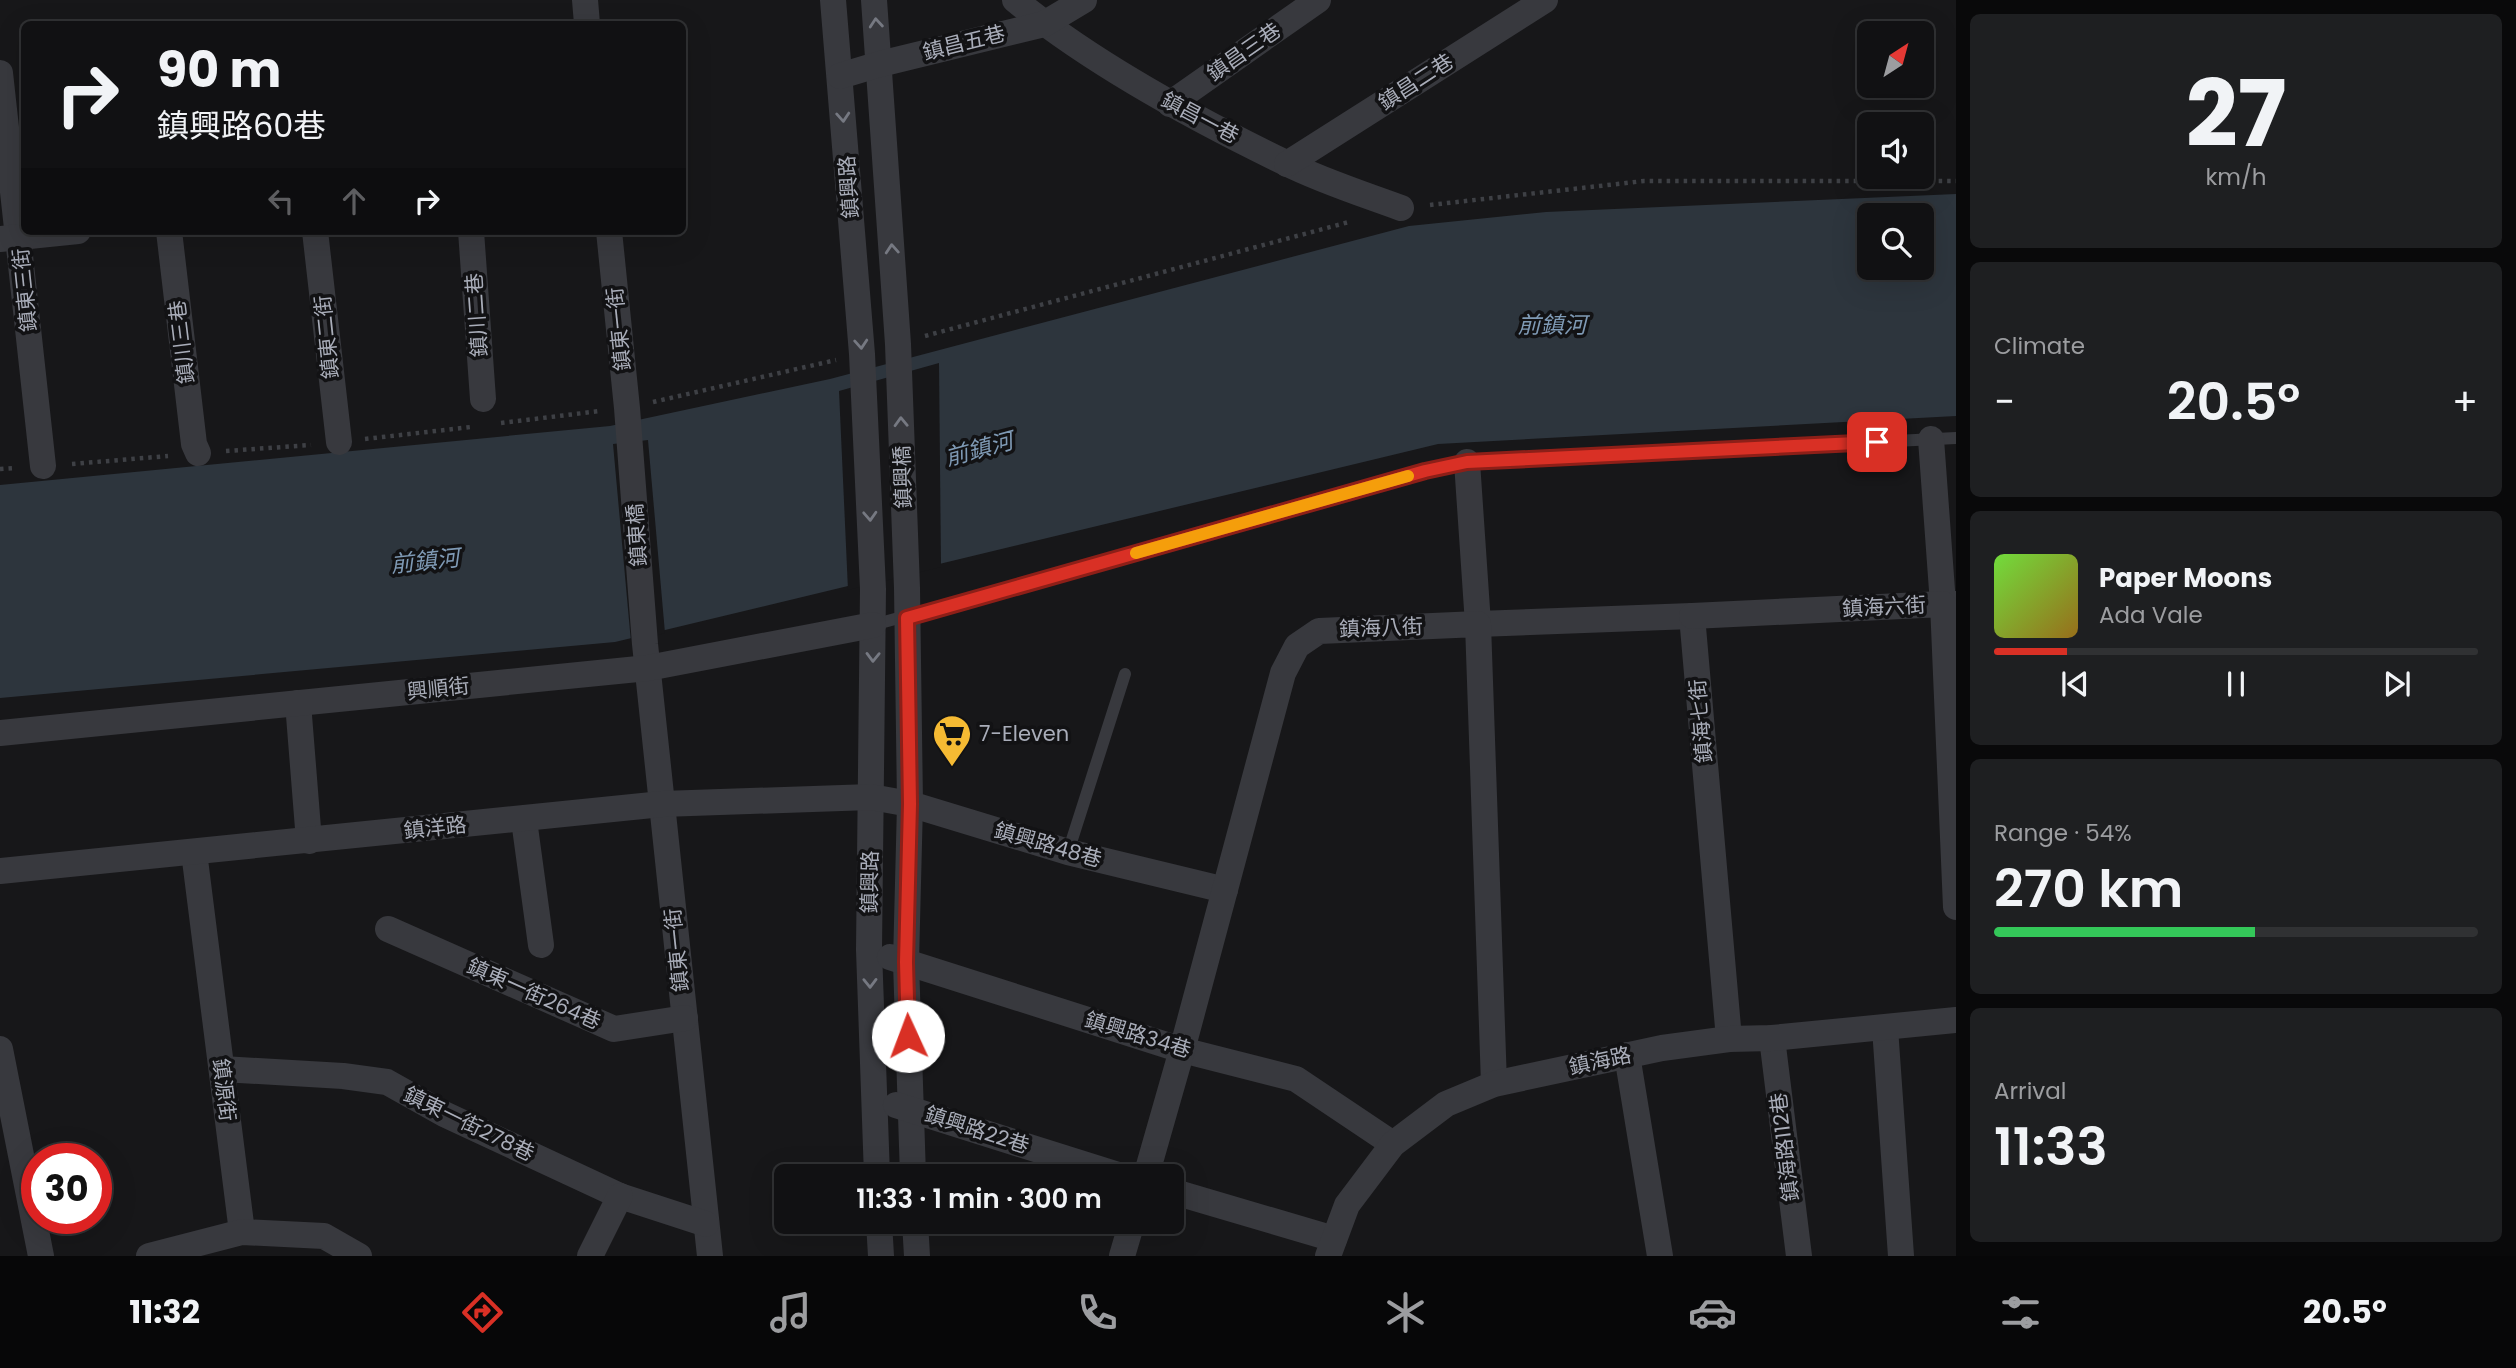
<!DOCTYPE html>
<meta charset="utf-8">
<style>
body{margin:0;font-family:Poppins,"Noto Sans TC",sans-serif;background:#1e1f21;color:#f1f3f6;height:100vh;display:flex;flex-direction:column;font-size:26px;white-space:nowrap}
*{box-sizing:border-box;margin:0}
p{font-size:23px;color:#9c9da0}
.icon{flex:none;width:38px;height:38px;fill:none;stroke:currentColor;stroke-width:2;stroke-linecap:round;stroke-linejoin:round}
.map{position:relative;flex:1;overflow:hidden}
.drawer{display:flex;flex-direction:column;gap:14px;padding:14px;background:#09090a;width:560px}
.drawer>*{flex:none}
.top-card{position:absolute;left:21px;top:21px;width:665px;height:214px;border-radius:10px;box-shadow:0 7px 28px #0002,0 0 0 2px #303133;background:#111113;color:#f1f3f6;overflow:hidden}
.needle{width:46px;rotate:36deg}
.tools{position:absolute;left:1857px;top:21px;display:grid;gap:14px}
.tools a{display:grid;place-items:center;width:77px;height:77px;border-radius:10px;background:#111113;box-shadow:0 7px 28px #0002,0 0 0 2px #303133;font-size:35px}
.speed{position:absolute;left:21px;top:1143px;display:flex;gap:14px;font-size:35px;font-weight:700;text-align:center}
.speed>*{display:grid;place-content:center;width:91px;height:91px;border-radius:50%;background:#111113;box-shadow:0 7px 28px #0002,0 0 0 2px #303133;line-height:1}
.speed .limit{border:10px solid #d22;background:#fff;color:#111}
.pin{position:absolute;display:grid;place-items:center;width:60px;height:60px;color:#fff;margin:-30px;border-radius:14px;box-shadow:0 4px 10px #0006}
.me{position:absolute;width:77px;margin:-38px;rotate:358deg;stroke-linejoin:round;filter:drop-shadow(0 0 5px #0008)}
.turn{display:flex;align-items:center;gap:24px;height:147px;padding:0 21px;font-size:32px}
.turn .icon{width:91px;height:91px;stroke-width:2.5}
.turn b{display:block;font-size:49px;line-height:60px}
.lanes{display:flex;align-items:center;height:66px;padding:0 21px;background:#0003;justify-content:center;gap:35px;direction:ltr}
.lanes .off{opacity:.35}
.big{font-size:52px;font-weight:600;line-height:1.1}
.drawer .widget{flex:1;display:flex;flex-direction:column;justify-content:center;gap:10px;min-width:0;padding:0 24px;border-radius:10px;background:#1e1f21}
.drawer .dial{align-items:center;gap:0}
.dial b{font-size:91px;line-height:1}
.song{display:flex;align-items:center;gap:21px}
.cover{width:84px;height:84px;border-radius:10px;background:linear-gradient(135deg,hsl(100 70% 55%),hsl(40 70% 35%))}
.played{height:7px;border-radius:4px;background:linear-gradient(90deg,#d93025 15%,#303133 15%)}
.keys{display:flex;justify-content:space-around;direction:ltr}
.heat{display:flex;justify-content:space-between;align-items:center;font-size:38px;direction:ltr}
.charge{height:10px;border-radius:5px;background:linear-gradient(90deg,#34c759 54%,#303133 0)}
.trip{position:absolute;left:774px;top:1164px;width:410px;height:70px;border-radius:10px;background:#111113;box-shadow:0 7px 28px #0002,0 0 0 2px #303133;font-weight:600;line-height:70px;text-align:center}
.tabs{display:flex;height:112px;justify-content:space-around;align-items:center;background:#070708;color:#9c9da0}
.tabs .icon{width:49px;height:49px}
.tabs .selected{color:#d93025}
.tabs b{font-size:32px;color:#f1f3f6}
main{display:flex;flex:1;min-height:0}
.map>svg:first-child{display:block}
.water{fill:#2d353d;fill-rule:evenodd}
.pier{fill:#171719}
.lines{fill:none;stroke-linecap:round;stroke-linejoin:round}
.path{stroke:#3e4045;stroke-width:4.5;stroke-dasharray:3.5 5;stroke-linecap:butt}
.lane{stroke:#38393e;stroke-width:12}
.street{stroke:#38393e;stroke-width:26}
.oneway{stroke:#767982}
.route-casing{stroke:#8d1f18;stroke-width:18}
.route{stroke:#d93025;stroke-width:12}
.slow{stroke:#f59e0b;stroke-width:12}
.labels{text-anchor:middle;stroke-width:7;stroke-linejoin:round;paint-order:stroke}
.street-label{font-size:21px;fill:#a9adb9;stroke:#121214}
.poi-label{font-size:21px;fill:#a9adb9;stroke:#121214;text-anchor:start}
.water-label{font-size:23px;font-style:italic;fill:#7f9ab5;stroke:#121214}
</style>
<main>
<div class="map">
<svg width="1956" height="1256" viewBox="0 0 1956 1256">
<rect width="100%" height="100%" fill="#171719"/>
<path class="water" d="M1956,194V416L1438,444L615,642L0,698V485L610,426L830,379L1409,226L1546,212ZM1869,215H1922V268H1869Z"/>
<g class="pier">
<path d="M939,363L941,567L848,590L839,391Z"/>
<path d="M648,440L665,633L631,642L613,444Z"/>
</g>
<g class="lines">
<g class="path">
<path d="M1430,205L1644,181H1956"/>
<path d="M925,336L1349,222"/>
<path d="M653,402L836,360"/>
<path d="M501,423L600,411"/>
<path d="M365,439L471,427"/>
<path d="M226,451L311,445"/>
<path d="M72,464L168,456"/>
<path d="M0,469L15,468"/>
</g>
<g class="lane">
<path d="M873,625L1467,462L1956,438"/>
<path d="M1068,852L1125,674"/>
</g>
<g class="street">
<path d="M585,0L587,24"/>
<path d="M833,0L862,354L873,589L869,950L877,1176"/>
<path d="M874,0L898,344L907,588L910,804L906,962L913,1176"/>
<path d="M1015,0C1093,64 1195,119 1286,163C1322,181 1363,194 1401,208"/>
<path d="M0,73L43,466"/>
<path d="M840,76L880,64L1044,24L1084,0"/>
<path d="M1170,104L1318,0"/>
<path d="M1287,164L1545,0"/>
<path d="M169,231L194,444L198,453"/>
<path d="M315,231L339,442"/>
<path d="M471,231L483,399"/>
<path d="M609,231L627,408L645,644L710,1256"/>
<path d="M0,239L78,231"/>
<path d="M1931,439L1943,604H1956"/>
<path d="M1467,462L1478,624L1692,616L1729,1039"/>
<path d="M1692,616L1943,604L1956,907"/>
<path d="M298,703L309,841"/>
<path d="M0,733L648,668L873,625"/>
<path d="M524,820L541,945"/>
<path d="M194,852L242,1232"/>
<path d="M0,871L662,804L871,797L910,804L1068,852L1225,890"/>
<path d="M388,929L614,1029L685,1018"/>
<path d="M890,957L1182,1050L1296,1079L1393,1144"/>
<path d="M1885,1028L1901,1256"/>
<path d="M1772,1038L1799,1256"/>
<path d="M0,1049L41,1256"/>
<path d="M1627,1055L1660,1256"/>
<path d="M222,1069L343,1076L387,1082L444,1114L620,1196L706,1224"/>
<path d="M896,1105L1121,1176"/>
<path d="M1146,1176L1182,1050L1283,673L1297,646L1319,631L1478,624L1494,1084"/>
<path d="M1171,1191L1334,1239"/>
<path d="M879,1222L881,1256"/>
<path d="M915,1222L917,1256"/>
<path d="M149,1256L242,1232L324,1236L359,1256"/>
<path d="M590,1256L620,1196"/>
<path d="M1122,1256L1132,1222"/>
<path d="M1328,1256L1347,1205L1393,1144L1446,1104L1494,1084L1662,1048L1729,1039L1772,1038L1956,1020"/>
</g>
</g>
<defs><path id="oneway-chevron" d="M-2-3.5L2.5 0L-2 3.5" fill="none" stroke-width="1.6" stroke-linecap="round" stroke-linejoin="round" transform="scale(1.75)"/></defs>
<g class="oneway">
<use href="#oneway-chevron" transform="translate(876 23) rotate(-95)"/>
<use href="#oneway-chevron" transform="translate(843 117) rotate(86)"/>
<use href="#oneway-chevron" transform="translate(892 249) rotate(-94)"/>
<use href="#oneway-chevron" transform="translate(861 344) rotate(86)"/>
<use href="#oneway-chevron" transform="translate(901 422) rotate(-92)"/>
<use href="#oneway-chevron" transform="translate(870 516) rotate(87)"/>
<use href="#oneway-chevron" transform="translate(873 657) rotate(91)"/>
<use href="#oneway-chevron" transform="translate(870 983) rotate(89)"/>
</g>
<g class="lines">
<defs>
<path id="route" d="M908,1036L906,962L910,804L907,618L1425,471L1467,462L1877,442"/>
</defs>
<use href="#route" class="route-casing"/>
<use href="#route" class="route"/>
<path class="slow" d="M1136,553L1408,476"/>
</g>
<defs>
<symbol id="supermarket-pin" viewBox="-11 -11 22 30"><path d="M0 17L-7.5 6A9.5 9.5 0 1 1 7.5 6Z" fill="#f5ba33" stroke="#121214"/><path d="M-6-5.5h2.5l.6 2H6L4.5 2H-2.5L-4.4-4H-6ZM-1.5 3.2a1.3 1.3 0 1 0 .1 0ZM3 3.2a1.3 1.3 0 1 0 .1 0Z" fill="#111"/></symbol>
</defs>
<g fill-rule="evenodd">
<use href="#supermarket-pin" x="930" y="712" width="44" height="60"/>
</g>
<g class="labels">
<g class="street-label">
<text transform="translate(964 43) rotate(-14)" y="7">鎮昌五巷</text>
<text transform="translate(1244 52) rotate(-35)" y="7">鎮昌三巷</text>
<text transform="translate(1416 82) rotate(-33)" y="7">鎮昌二巷</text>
<text transform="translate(1200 118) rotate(28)" y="7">鎮昌一巷</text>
<text transform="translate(849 187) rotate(-94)" y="7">鎮興路</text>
<text transform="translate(25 290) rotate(-96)" y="7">鎮東三街</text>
<text transform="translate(477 315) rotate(-94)" y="7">鎮川二巷</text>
<text transform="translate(619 329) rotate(-96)" y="7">鎮東一街</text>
<text transform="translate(327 337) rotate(-96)" y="7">鎮東二街</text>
<text transform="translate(182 342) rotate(-97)" y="7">鎮川三巷</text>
<text transform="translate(903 477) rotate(-92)" y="7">鎮興橋</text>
<text transform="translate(637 535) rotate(-94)" y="7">鎮東橋</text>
<text transform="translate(1884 607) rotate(-3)" y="7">鎮海六街</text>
<text transform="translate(1381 628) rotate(-2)" y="7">鎮海八街</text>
<text transform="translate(438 689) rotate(-6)" y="7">興順街</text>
<text transform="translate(1701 721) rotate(-95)" y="7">鎮海七街</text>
<text transform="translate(435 828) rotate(-6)" y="7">鎮洋路</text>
<text transform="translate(1048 845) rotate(16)" y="7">鎮興路48巷</text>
<text transform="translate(870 882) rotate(-89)" y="7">鎮興路</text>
<text transform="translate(677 950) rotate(-96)" y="7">鎮東一街</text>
<text transform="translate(534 994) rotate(24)" y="7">鎮東一街264巷</text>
<text transform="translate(1138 1035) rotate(17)" y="7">鎮興路34巷</text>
<text transform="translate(1600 1061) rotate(-12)" y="7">鎮海路</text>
<text transform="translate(224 1090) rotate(83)" y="7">鎮源街</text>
<text transform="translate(469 1124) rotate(26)" y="7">鎮東一街278巷</text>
<text transform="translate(977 1130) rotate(18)" y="7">鎮興路22巷</text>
<text transform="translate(1785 1147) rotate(-97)" y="7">鎮海路112巷</text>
</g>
<g class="poi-label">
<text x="979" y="741">7-Eleven</text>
</g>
<g class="water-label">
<text x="1552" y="333">前鎮河</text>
<text transform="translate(979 449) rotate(-15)" y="8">前鎮河</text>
<text transform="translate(425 561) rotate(-6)" y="8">前鎮河</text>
</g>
</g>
</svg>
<div class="tools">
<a><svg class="needle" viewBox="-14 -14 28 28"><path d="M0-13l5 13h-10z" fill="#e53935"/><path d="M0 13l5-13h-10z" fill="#9c9da0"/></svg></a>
<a><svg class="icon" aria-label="sound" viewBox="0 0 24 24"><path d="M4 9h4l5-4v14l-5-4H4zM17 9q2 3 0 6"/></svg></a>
<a><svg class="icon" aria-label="search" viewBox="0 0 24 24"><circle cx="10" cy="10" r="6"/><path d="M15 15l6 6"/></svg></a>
</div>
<div class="speed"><div class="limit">30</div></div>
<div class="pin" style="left:1877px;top:442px;background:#d93025"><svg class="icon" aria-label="arrive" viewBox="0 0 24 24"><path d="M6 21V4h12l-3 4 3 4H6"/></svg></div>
<svg class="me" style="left:908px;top:1036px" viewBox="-20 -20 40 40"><circle r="19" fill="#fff"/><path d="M0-13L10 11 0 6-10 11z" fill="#d93025"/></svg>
<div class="trip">11:33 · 1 min · 300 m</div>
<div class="top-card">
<div class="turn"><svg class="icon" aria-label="right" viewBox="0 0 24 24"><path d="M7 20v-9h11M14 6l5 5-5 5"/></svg><div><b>90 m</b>鎮興路60巷</div></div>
<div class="lanes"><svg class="icon off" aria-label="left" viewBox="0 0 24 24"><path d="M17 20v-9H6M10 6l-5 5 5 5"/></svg><svg class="icon off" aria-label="ahead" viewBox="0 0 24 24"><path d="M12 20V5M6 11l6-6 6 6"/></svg><svg class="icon" aria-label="right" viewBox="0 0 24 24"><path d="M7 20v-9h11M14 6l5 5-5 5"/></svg></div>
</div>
</div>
<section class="drawer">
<div class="widget dial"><b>27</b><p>km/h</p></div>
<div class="widget"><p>Climate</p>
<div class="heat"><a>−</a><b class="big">20.5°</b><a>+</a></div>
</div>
<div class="widget">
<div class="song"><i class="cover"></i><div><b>Paper Moons</b><p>Ada Vale</p></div></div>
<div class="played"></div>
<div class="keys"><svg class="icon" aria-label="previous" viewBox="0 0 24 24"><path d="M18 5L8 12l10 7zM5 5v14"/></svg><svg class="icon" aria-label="pause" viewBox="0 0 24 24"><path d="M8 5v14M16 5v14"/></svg><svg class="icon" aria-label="next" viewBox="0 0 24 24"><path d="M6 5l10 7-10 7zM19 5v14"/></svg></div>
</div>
<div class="widget"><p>Range · 54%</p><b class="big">270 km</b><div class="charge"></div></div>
<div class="widget"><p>Arrival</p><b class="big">11:33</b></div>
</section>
</main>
<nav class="tabs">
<b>11:32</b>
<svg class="icon selected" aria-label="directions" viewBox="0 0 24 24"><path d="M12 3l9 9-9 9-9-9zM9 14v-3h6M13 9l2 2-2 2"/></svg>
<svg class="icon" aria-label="music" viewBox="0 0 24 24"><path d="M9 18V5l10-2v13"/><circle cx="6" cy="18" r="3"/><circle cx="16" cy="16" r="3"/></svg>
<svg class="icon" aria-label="phone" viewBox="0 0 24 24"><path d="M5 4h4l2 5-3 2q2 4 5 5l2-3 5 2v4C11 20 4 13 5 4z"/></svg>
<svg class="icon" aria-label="climate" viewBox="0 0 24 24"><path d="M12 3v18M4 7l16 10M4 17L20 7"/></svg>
<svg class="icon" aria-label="car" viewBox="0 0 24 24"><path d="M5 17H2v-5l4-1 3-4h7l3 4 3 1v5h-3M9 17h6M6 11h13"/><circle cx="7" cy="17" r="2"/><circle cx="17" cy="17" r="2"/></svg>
<svg class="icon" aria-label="filters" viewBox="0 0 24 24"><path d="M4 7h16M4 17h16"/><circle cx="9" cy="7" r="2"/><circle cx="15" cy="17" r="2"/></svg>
<b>20.5°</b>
</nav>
